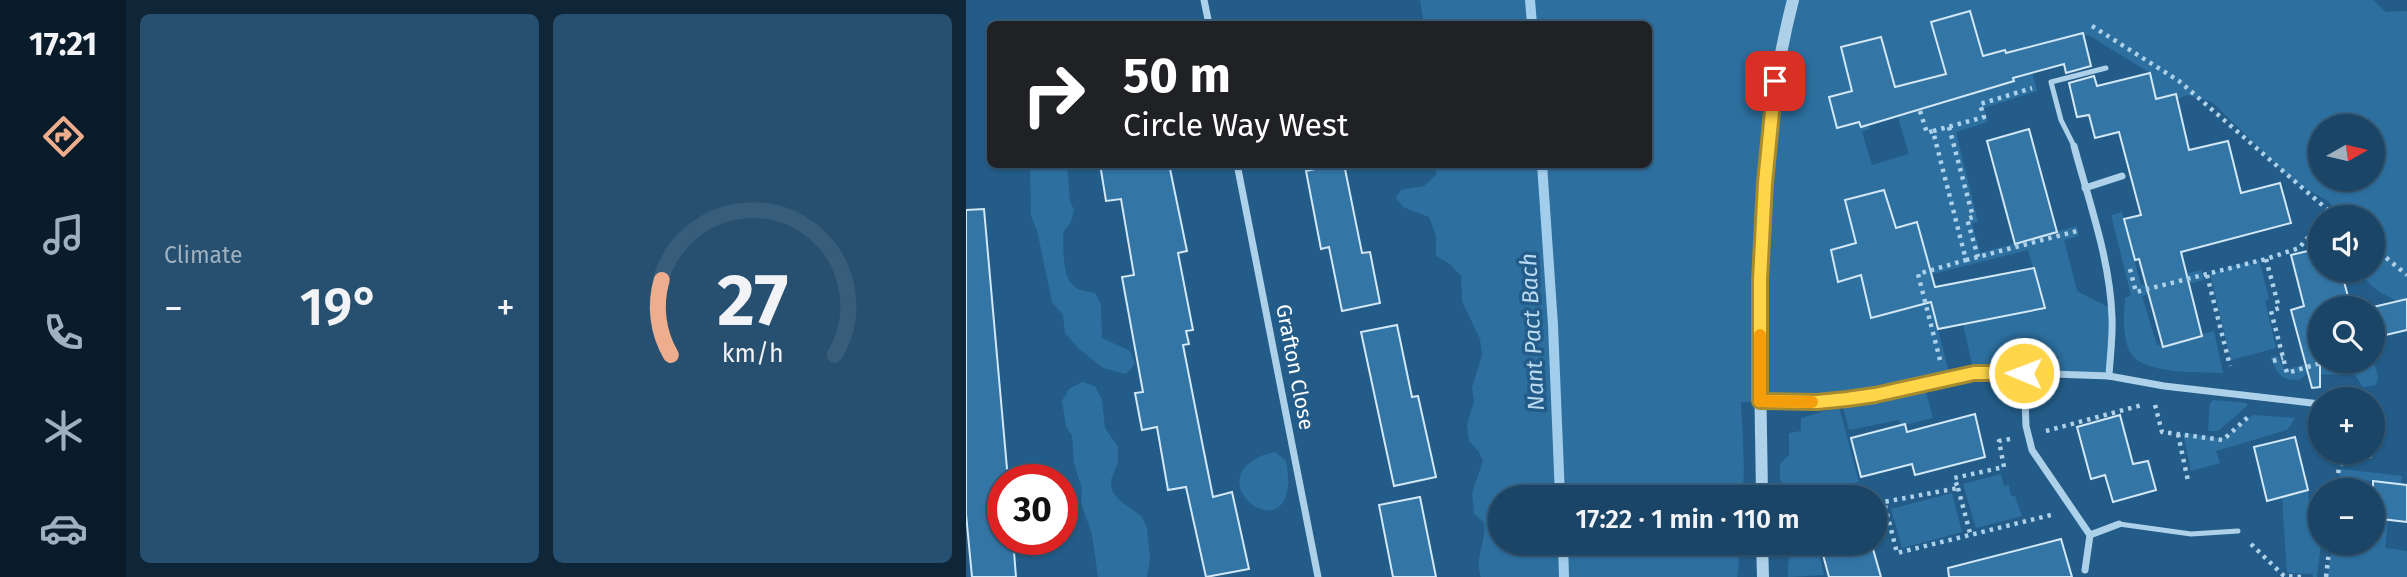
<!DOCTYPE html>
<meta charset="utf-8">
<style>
body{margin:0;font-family:"Fira Sans",sans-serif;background:#274f6f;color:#f1f3f6;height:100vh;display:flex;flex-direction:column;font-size:26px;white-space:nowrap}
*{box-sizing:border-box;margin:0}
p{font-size:23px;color:#9fb1bf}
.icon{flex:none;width:38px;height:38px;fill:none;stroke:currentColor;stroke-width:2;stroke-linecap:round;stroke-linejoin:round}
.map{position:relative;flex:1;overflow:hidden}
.details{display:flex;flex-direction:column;gap:14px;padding:14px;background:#0e2638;width:840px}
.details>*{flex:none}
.banner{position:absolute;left:21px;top:21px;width:665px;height:147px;border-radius:10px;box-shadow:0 2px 5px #0004,0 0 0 2px #385d7a;background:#202124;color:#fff;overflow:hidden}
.needle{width:46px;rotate:82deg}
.tools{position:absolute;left:1342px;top:114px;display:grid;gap:14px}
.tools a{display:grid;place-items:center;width:77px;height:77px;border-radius:50%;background:#1a4566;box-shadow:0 2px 5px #0004,0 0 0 2px #385d7a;font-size:35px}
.speed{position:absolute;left:21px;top:464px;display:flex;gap:14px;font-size:35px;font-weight:700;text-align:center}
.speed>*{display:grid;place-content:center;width:91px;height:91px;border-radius:50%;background:#1a4566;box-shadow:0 2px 5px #0004,0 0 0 2px #385d7a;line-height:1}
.speed .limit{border:10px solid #d22;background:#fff;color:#111}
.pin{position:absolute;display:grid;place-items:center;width:60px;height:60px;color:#fff;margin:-30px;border-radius:14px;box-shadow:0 4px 10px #0006}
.me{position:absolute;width:77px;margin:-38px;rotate:271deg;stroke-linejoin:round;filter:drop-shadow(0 0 5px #0008)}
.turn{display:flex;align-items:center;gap:24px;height:147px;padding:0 21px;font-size:32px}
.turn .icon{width:91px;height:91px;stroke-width:2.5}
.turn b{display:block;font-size:49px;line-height:60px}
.big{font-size:52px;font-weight:600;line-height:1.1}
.details .card{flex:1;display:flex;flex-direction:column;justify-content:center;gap:10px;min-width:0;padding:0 24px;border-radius:10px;background:#274f6f}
.details .dial{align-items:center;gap:0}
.dial svg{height:182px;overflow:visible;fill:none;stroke:#385d7a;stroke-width:7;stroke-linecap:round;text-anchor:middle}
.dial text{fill:#f1f3f6;stroke:none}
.heat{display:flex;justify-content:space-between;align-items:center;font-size:38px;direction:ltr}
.details .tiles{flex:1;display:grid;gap:14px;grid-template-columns:repeat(2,1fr)}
.trip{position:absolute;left:522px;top:485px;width:399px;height:70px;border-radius:35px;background:#1a4566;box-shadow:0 2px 5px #0004,0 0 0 2px #385d7a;font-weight:600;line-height:70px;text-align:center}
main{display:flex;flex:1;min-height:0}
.tabs{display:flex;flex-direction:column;width:126px;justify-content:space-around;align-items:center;background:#0a1c29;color:#9fb1bf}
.tabs .icon{width:49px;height:49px}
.tabs .selected{color:#eead8d}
.tabs b{font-size:32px;color:#f1f3f6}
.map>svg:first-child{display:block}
.green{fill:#2d70a0;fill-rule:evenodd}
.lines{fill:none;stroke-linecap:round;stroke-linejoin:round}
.stream{stroke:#a2cdeb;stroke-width:10}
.building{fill:#3375a5;stroke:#d2e8f7;stroke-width:2}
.path{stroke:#aed1ea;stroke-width:4.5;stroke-dasharray:3.5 5;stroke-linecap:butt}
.service{stroke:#aed1ea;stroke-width:5}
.minor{stroke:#aed1ea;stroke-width:7}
.tertiary{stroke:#aed1ea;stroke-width:12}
.route-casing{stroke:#a68a30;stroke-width:18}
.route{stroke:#ffd54a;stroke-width:12}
.slow{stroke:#f59e0b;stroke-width:12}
.labels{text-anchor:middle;stroke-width:7;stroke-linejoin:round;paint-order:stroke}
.street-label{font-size:21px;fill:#fff;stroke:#235c88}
.water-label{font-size:23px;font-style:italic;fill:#badaf1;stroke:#235c88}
</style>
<main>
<nav class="tabs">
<b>17:21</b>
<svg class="icon selected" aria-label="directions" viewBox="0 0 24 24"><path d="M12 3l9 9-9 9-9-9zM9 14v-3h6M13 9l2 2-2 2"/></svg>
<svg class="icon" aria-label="music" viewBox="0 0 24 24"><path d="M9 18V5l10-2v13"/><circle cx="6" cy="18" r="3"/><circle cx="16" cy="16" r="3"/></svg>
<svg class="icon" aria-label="phone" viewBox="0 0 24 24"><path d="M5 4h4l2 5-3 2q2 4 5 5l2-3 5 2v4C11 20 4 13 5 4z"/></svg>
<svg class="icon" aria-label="climate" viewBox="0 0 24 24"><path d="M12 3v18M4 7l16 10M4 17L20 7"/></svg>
<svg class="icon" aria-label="car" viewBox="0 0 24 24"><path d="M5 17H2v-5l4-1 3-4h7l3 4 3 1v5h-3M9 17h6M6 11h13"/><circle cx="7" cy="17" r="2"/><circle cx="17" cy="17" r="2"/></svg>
</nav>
<section class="details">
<div class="tiles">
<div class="card"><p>Climate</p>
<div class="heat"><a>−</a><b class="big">19°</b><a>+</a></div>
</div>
<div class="card dial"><svg viewBox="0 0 100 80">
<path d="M14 69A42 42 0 1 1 86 69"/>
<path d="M14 69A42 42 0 0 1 10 36" stroke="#eead8d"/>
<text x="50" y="56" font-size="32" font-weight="700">27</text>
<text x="50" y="72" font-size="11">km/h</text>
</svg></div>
</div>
</section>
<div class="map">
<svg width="1441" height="577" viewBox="0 0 1441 577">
<rect width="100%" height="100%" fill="#235c88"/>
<g class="green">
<path d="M454,0H1407L1420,12L1441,11V308C1419,292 1410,296 1393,270H1407V217H1378L1362,201L1327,181L1246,102L1221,95L1191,108L1184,73L1124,36L1112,34L1060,48L1071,91L1018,108L1022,122L990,132L1012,222L1006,223L1014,253L1111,226L1113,236L1098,240L1111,291L1146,309L1143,376L1008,373L997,324L1079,308L1062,250L959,276L984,377L881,399L775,402C776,434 780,466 776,497H534V542L775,543L771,577H515C508,557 521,541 518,522L508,514L506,493L517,461L513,452L503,441L501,425L508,401L506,388L516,355L514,339L496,301L495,276L484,264L470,256V236L463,217L437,207L430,198L435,190L458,186L471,174L467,165L682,164V24H458ZM1004,11L1014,45L1009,58L1039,50L1048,81L1007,94L985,92L987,101L932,117L943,154L906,165L896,132L904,129L901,120L871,128L863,98L896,88L915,37L929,87L979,74L965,22ZM1354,126H1407V178H1354ZM918,190L930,228L952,222L959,250L946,308L905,318L897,286L905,272L872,281L865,250L900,240L887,233L880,200Z"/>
<path d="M64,165H101L104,201L108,210L105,222L97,232C98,246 95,276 108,286C113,291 122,291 129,293L135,305L136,338L164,351L169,364L160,374L137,368L112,348L99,333L97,315L86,302L71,230L65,216Z"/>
<path d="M1156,212L1175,285L1235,270L1238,280L1176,296L1191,345L1248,331L1257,373C1234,372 1176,375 1164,352C1156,336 1158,316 1159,298L1165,295L1145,215Z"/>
<path d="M1293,260L1303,299L1299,301L1310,348L1265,360L1244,274L1255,270L1256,273L1260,271V268L1284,262L1285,265H1289V261Z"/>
<path d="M1312,356L1318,370L1354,360H1407L1412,376L1410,385L1397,387L1389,375L1340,374L1335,379C1316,383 1311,373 1304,357Z"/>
<path d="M116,382L129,386L136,400L139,428L152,447V462L145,480L146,491L154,501L175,516L181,528L184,559L181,577H132L126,534L115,503L116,489L108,463L106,436L100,426L96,401L103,389Z"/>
<path d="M959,389L967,418L935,426L933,420L883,430L877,407L912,402Z"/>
<path d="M1247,400L1281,403V406L1252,431H1242L1244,403Z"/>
<path d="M873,407L893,482L870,487L862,497H820L814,478V464L823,455V433L835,431V418Z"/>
<path d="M1287,415L1329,418L1321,430L1250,451L1254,463L1225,471L1217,433L1257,439Z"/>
<path d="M309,452L320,461C337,553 241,494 285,462C293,456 299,454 309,452Z"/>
<path d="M1375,469L1436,476L1435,484L1385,479L1383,490H1372Z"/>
<path d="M1035,474L1038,486L1043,485L1045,496H1049L1056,516L1010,528L997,484Z"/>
<path d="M1342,490L1343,506L1354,503L1355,543L1351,577H1347V574L1321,573L1316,497Z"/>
<path d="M986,493L996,532L936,548L925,509Z"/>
<path d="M1423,512L1419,548L1441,551V577H1362L1366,543L1407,542V518Z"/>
<path d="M823,543H857L858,547L852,549L858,575L822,577Z"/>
</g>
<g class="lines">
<g class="stream">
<path d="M564,0L566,24"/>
<path d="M576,164L587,325L594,497"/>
<path d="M597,542L598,577"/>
</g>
</g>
<g class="building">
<path d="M1004,11L1017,56L1039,50L1040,53L1117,33L1125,66L1100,73L1098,64L1047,78L1048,81L895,127L893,122L871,128L863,97L886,91L875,47L915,37L929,87L980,74L965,22Z"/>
<path d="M1184,73L1190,99L1210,94L1223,150L1262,141L1275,193L1314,183L1325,223L1215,252L1236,336L1197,347L1173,259L1169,260L1158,219L1175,215L1153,132L1129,138L1123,115L1111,117L1103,83L1128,76L1131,86Z"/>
<path d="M1063,129L1091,232L1049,244L1021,141Z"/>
<path d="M134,164H203L221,251L212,253L227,330L220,331L223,344L217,345L236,442L247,497L266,492L283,569L240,577L220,487L202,490L191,427L176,430L169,393L177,392L156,277L168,275L155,199L140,201Z"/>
<path d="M372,164H378L396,253L404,252L414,303L376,311L363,247L355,249L340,171Z"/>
<path d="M918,190L930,228L951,222L969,287L1068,268L1079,308L972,329L965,302L905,318L895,275L872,282L865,250L890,243L879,200Z"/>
<path d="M18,209L42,480H37V539H47L50,577H6L0,514V210Z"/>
<path d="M1354,248V270H1375L1385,308H1354V387L1346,388L1325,310L1338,306L1325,255Z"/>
<path d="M1441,299V330L1407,338V307Z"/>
<path d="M431,325L446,397L452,396L470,477L428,486L395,332Z"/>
<path d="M1009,414L1019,457L949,475L946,464L895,477L885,438L939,424L941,432Z"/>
<path d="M1154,415L1167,464L1182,461L1190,490L1147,502L1139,475L1125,479L1111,427Z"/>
<path d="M1329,437L1342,490L1301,501L1288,447Z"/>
<path d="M1407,481L1441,485V522L1407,518Z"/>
<path d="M454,497L470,577H427L413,505Z"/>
<path d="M1095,539L1106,577H983L982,568Z"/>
<path d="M861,542H905L915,577H863L857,555L864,553Z"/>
</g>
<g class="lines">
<g class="path">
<path d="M1126,26L1213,81L1370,217"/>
<path d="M954,111L961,133L967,131"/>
<path d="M983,127L1007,217L1001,219L1012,257"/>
<path d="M1407,247L1441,275"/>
<path d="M1300,259L1313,308L1305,311L1321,373L1365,360"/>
<path d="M1000,260L1111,231"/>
<path d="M1164,269L1170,292L1300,259L1333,248L1354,223"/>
<path d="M1241,275L1264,366"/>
<path d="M974,360L952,274L1000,260L967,131L1018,117L1014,104L1066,88"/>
<path d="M1307,361L1317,358"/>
<path d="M1189,405L1196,432L1257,440L1282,417"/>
<path d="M1080,431L1176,405"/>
<path d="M1212,434L1222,481"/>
<path d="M1044,439L1033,441L1038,467L988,478L992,488L918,502L931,553L1085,515"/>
<path d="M992,488L1004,533"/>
<path d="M1370,490L1373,467L1377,462L1386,463"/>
<path d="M1285,544L1318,576L1337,577"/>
<path d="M1360,577L1364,542"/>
</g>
<g class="service">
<path d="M1108,146L1095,120L1085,82L1140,68"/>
<path d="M1153,524L1225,534L1272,531"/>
</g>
<g class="minor">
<path d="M238,0L243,24"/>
<path d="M1108,146C1123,202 1144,259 1146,317C1147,336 1144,357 1143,376"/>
<path d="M271,164L352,577"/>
<path d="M1119,188L1156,176"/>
<path d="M1058,373L1060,426L1066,450L1124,535L1153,524"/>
<path d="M794,401L851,402L881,399L909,395L984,377L1032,372L1143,376L1198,386L1354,404"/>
<path d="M1403,455V452"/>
<path d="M1119,570L1124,535"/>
</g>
<g class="tertiary">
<path d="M796,497C794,332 785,162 827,0"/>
<path d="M796,542L797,577"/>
</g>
</g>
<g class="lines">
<defs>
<path id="route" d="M809,81L799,183L794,280V401L851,402L881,399L909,395L1008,373H1058"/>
</defs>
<use href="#route" class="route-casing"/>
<use href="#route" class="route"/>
<path class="slow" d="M794,335V401L846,402"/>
</g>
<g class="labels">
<g class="street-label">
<text transform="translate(329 367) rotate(79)" y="7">Grafton Close</text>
</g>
<g class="water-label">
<text transform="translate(566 332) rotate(-93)" y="8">Nant Pact Bach</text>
</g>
</g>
</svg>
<div class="tools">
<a><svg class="needle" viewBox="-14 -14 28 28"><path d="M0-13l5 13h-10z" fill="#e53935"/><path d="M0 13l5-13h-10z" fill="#9fb1bf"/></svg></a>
<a><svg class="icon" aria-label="sound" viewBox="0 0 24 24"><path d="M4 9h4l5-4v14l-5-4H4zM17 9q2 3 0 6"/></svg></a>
<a><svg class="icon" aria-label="search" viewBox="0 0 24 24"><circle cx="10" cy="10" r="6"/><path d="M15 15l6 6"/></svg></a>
<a>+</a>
<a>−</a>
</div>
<div class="speed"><div class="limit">30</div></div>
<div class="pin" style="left:809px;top:81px;background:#d93025"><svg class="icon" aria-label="arrive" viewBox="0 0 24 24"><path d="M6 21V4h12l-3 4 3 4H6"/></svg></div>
<svg class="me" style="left:1058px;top:373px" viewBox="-20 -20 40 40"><circle r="17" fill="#ffd54a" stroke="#fff" stroke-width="3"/><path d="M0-11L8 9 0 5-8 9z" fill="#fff"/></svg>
<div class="trip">17:22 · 1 min · 110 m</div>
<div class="banner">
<div class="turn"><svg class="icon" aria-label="right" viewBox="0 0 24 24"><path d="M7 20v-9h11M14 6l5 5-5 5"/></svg><div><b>50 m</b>Circle Way West</div></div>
</div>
</div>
</main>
